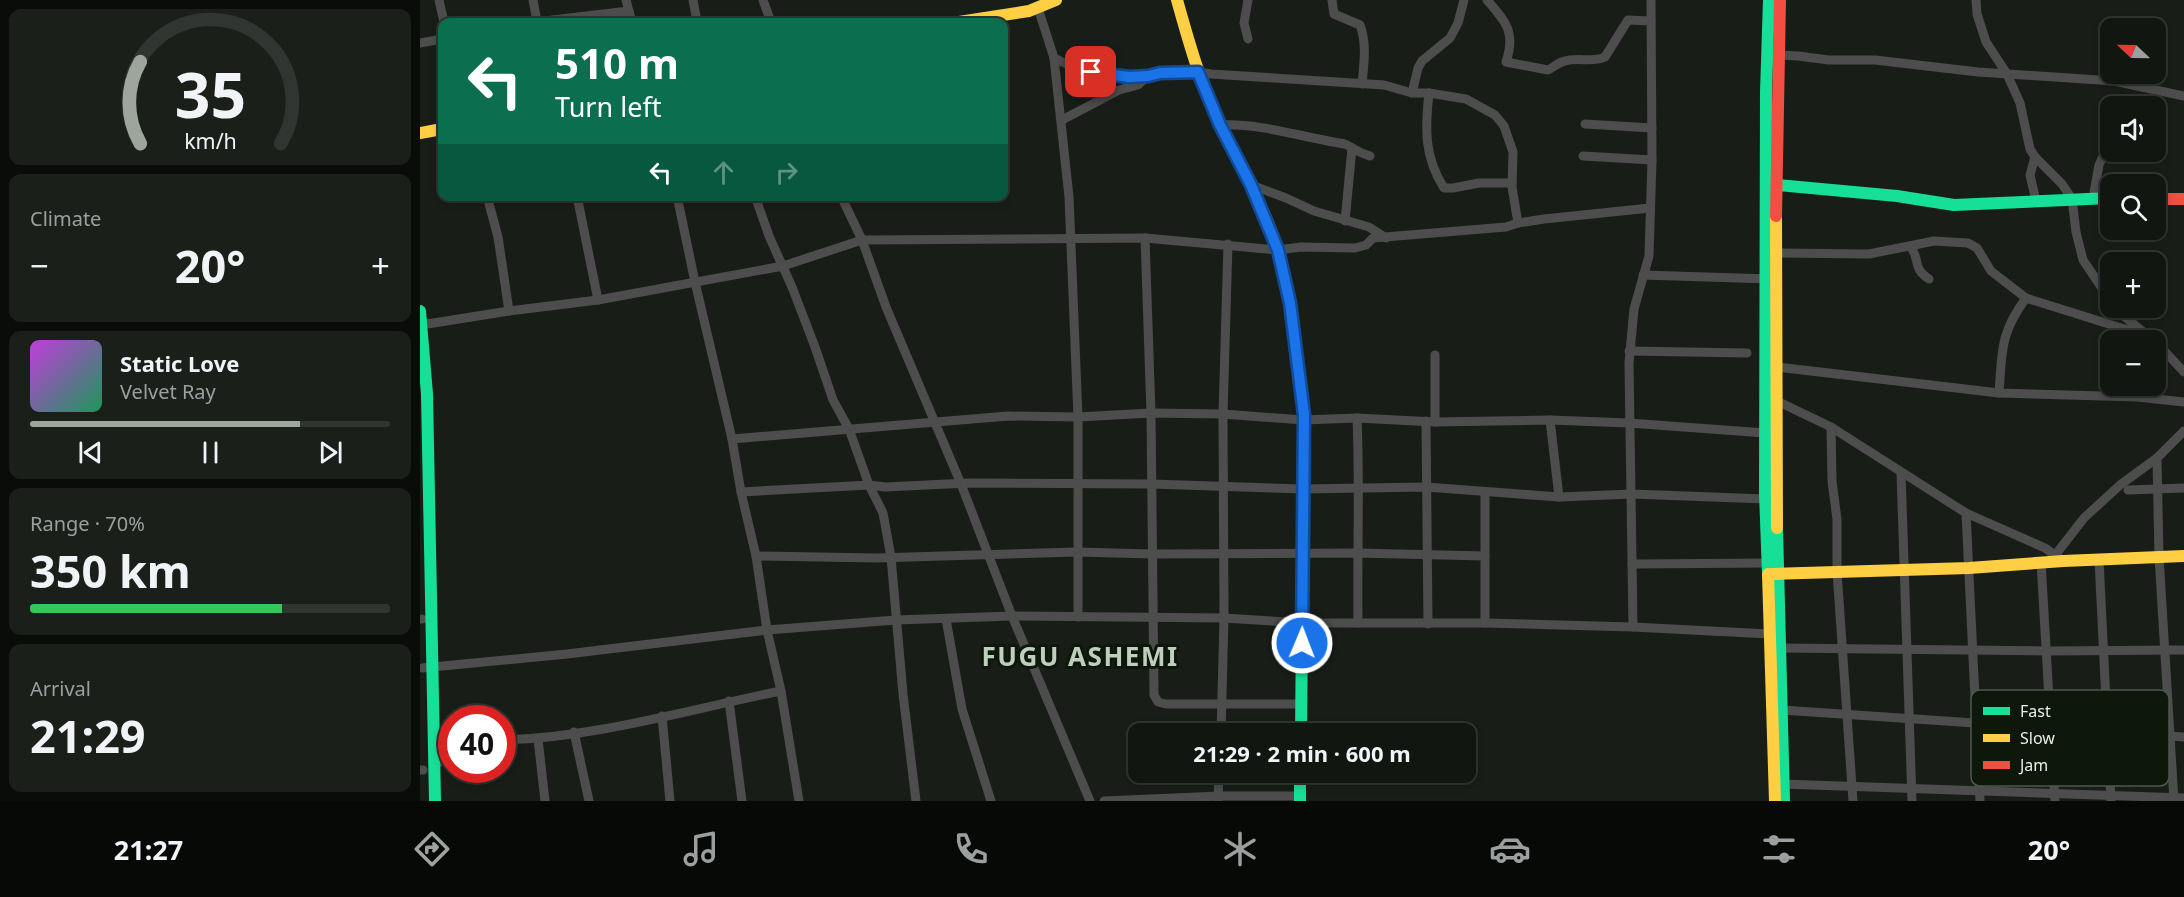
<!DOCTYPE html>
<meta charset="utf-8">
<style>
body{margin:0;font-family:"Noto Sans",sans-serif;background:#1b1f1a;color:#f1f3f6;height:100vh;display:flex;flex-direction:column;font-size:22px;white-space:nowrap}
*{box-sizing:border-box;margin:0}
p{font-size:20px;color:#9c9f9f}
.icon{flex:none;width:33px;height:33px;fill:none;stroke:currentColor;stroke-width:2;stroke-linecap:round;stroke-linejoin:round}
.map{position:relative;flex:1;overflow:hidden}
.panel{display:flex;flex-direction:column;gap:9px;padding:9px;background:#0a0c09;width:420px}
.panel>*{flex:none}
.banner{position:absolute;left:18px;top:18px;width:570px;height:183px;border-radius:12px;box-shadow:0 3px 9px #0003,0 0 0 2px #313531;background:#0b6e4f;color:#fff;overflow:hidden}
.needle{width:39px;rotate:292deg}
.controls{position:absolute;left:1680px;top:18px;display:grid;gap:12px}
.controls a{display:grid;place-items:center;width:66px;height:66px;border-radius:12px;background:#121611;box-shadow:0 3px 9px #0003,0 0 0 2px #313531;font-size:30px}
.speed{position:absolute;left:18px;top:705px;display:flex;gap:12px;font-size:30px;font-weight:700;text-align:center}
.speed>*{display:grid;place-content:center;width:78px;height:78px;border-radius:50%;background:#121611;box-shadow:0 3px 9px #0003,0 0 0 2px #313531;line-height:1}
.speed .limit{border:9px solid #d22;background:#fff;color:#111}
.pin{position:absolute;display:grid;place-items:center;width:51px;height:51px;color:#fff;margin:-26px;border-radius:12px;box-shadow:0 3px 9px #0006}
.me{position:absolute;width:66px;margin:-33px;rotate:1deg;stroke-linejoin:round;filter:drop-shadow(0 0 4px #0008)}
.turn{display:flex;align-items:center;gap:21px;height:126px;padding:0 18px;font-size:27px}
.turn .icon{width:78px;height:78px;stroke-width:2.5}
.turn b{display:block;font-size:42px;line-height:51px}
.lanes{display:flex;align-items:center;height:57px;padding:0 18px;background:#0003;justify-content:center;gap:30px;direction:ltr}
.lanes .off{opacity:.35}
.big{font-size:45px;font-weight:700;line-height:1.1}
.panel .widget{flex:1;display:flex;flex-direction:column;justify-content:center;gap:9px;min-width:0;padding:0 21px;border-radius:12px;background:#1b1f1a}
.panel .dial{align-items:center;gap:0}
.dial svg{height:156px;overflow:visible;fill:none;stroke:#313531;stroke-width:7;stroke-linecap:round;text-anchor:middle}
.dial text{fill:#f1f3f6;stroke:none}
.song{display:flex;align-items:center;gap:18px}
.cover{width:72px;height:72px;border-radius:9px;background:linear-gradient(135deg,hsl(290 70% 55%),hsl(150 70% 35%))}
.played{height:6px;border-radius:3px;background:linear-gradient(90deg,#9ea59d 75%,#313531 75%)}
.keys{display:flex;justify-content:space-around;direction:ltr}
.heat{display:flex;justify-content:space-between;align-items:center;font-size:33px;direction:ltr}
.charge{height:9px;border-radius:4px;background:linear-gradient(90deg,#34c759 70%,#313531 0)}
.trip{position:absolute;left:708px;top:723px;width:348px;height:60px;border-radius:12px;background:#121611;box-shadow:0 3px 9px #0003,0 0 0 2px #313531;font-weight:700;line-height:60px;text-align:center}
.dock{display:flex;height:96px;justify-content:space-around;align-items:center;background:#070907;color:#9c9f9f}
.dock .icon{width:42px;height:42px}
.dock .on{color:#9ea59d}
.dock b{font-size:27px;color:#f1f3f6}
main{display:flex;flex:1;min-height:0}
.map>svg:first-child{display:block}
.lines{fill:none;stroke-linecap:round;stroke-linejoin:round}
.street{stroke:#4e4d4d;stroke-width:9}
.fast{stroke:#16e098;stroke-width:12}
.slow{stroke:#ffcf43;stroke-width:12}
.jam{stroke:#f24e42;stroke-width:12}
.route-casing{stroke:#114b97;stroke-width:15}
.route{stroke:#1a73e8;stroke-width:10}
.labels{text-anchor:middle;stroke-width:6;stroke-linejoin:round;paint-order:stroke}
.district-label{font-size:26px;font-weight:bold;letter-spacing:1.5px;fill:#bfcfbd;stroke:#0d180b}
.key{fill:#0d180b;stroke:#4e584c;stroke-width:1.5}
.key-label{font-size:16px;fill:#e6eee5}
</style>
<main>
<section class="panel">
<div class="widget dial"><svg viewBox="0 0 100 80">
<path d="M14 69A42 42 0 1 1 86 69"/>
<path d="M14 69A42 42 0 0 1 14 27" stroke="#9ea59d"/>
<text x="50" y="56" font-size="32" font-weight="700">35</text>
<text x="50" y="72" font-size="11">km/h</text>
</svg></div>
<div class="widget"><p>Climate</p>
<div class="heat"><a>−</a><b class="big">20°</b><a>+</a></div>
</div>
<div class="widget">
<div class="song"><i class="cover"></i><div><b>Static Love</b><p>Velvet Ray</p></div></div>
<div class="played"></div>
<div class="keys"><svg class="icon" aria-label="previous" viewBox="0 0 24 24"><path d="M18 5L8 12l10 7zM5 5v14"/></svg><svg class="icon" aria-label="pause" viewBox="0 0 24 24"><path d="M8 5v14M16 5v14"/></svg><svg class="icon" aria-label="next" viewBox="0 0 24 24"><path d="M6 5l10 7-10 7zM19 5v14"/></svg></div>
</div>
<div class="widget"><p>Range · 70%</p><b class="big">350 km</b><div class="charge"></div></div>
<div class="widget"><p>Arrival</p><b class="big">21:29</b></div>
</section>
<div class="map">
<svg width="1764" height="801" viewBox="0 0 1764 801">
<rect width="100%" height="100%" fill="#181e17"/>
<g class="lines">
<g class="street">
<path d="M19,0L24,22"/>
<path d="M113,0L117,22"/>
<path d="M206,0L212,22"/>
<path d="M273,0L277,22"/>
<path d="M343,0L351,22"/>
<path d="M828,0L824,23L828,39"/>
<path d="M912,0L914,14L940,25C947,44 944,63 942,84"/>
<path d="M1067,0C1086,22 1096,32 1086,62L1128,70C1134,67 1139,62 1145,61C1159,57 1172,63 1185,57L1208,20L1231,21"/>
<path d="M1556,0L1557,14L1566,42L1587,74L1600,103L1610,149L1615,157L1642,184L1652,199L1656,232L1663,260L1690,300"/>
<path d="M618,8L634,58L649,197L658,417V617"/>
<path d="M115,22L209,11"/>
<path d="M0,43L22,39"/>
<path d="M1359,55L1378,56L1409,60H1455L1558,72L1694,81L1764,96"/>
<path d="M634,58L659,70L709,77L728,76L740,73L778,72L791,74L964,85L992,93H1009L1046,99L1075,115L1084,126L1093,152L1092,187L1098,223"/>
<path d="M992,93L998,68L1002,61L1030,38L1038,23L1044,0"/>
<path d="M1009,93C1005,128 1004,157 1024,188H1033L1059,183H1092"/>
<path d="M642,120L699,90L718,85L728,76"/>
<path d="M1165,124L1232,128"/>
<path d="M800,125C842,123 884,138 925,144C936,149 937,153 950,156"/>
<path d="M1163,156L1232,160"/>
<path d="M1615,157L1610,175L1616,201"/>
<path d="M831,185L866,198L894,211L949,227L966,238"/>
<path d="M67,196L78,237L89,311"/>
<path d="M157,196L178,300"/>
<path d="M257,196L275,282L312,439L321,492L336,556L347,630L361,691L379,801"/>
<path d="M335,196L349,236L372,287L395,347L413,400L429,429L449,485L463,513L471,557L483,694L496,801"/>
<path d="M421,196L442,240L466,307L541,484L592,616L670,801"/>
<path d="M1673,198L1679,165L1690,141"/>
<path d="M925,221L932,148"/>
<path d="M725,238L731,413L734,695L738,702L746,704H881"/>
<path d="M1490,246C1501,259 1491,267 1509,279"/>
<path d="M1356,253L1449,254L1514,241L1548,243L1557,248L1571,271L1606,298L1727,336"/>
<path d="M1223,275L1350,279"/>
<path d="M1697,308L1705,317L1733,340"/>
<path d="M1,325L89,311L178,300L363,266L442,240L725,238L858,250L881,247L935,248L946,245L953,238L1086,227L1098,223L1124,219L1230,208"/>
<path d="M1736,342L1764,372"/>
<path d="M1209,351L1327,353"/>
<path d="M1015,355V422"/>
<path d="M1357,367L1579,393L1717,397L1764,402"/>
<path d="M1579,393C1582,352 1580,333 1606,298"/>
<path d="M1357,401L1411,427L1546,513L1625,548L1643,561"/>
<path d="M937,418C940,486 937,554 938,623"/>
<path d="M1130,420L1139,497"/>
<path d="M1006,421L1008,624"/>
<path d="M1411,427L1412,481L1417,519V572L1433,801"/>
<path d="M312,439L588,416L658,417L731,413L803,414L883,420L937,418L1015,422L1130,420L1209,423L1345,433"/>
<path d="M1737,458L1739,557L1754,801"/>
<path d="M1481,473L1492,801"/>
<path d="M1708,490L1764,488"/>
<path d="M321,492L449,485L465,487L548,483L732,484L883,489L1006,487L1139,497L1212,494L1346,499"/>
<path d="M1065,492V623"/>
<path d="M1546,513L1560,801"/>
<path d="M1636,554L1664,518L1700,485L1737,458L1764,431"/>
<path d="M336,556L456,558L657,552L732,554L937,553L1065,556"/>
<path d="M1679,560L1691,801"/>
<path d="M1621,562L1635,801"/>
<path d="M1212,564L1349,563"/>
<path d="M0,619H2"/>
<path d="M526,619L542,709L571,801"/>
<path d="M1213,627L1209,363L1214,309L1229,256L1232,160L1231,0"/>
<path d="M1360,648L1627,651L1764,650"/>
<path d="M2,668L147,654L347,630L476,620L592,616L804,618L883,623H1065L1213,627L1349,634"/>
<path d="M309,701L322,801"/>
<path d="M1362,710L1764,737"/>
<path d="M242,716L250,801"/>
<path d="M154,732L169,801"/>
<path d="M801,734L804,618L803,414L808,244"/>
<path d="M118,739L125,801"/>
<path d="M82,740C175,738 270,709 361,691"/>
<path d="M14,766L32,753"/>
<path d="M0,770H3"/>
<path d="M1363,784L1764,798"/>
<path d="M684,801L799,796H880"/>
<path d="M798,801L799,772"/>
</g>
<g class="fast">
<path d="M1357,185L1477,196L1534,205L1690,198"/>
<path d="M0,311L7,394L15,801"/>
<path d="M881,390L884,415L881,734"/>
<path d="M1357,528L1364,801"/>
<path d="M1348,574L1345,493L1346,92L1349,0"/>
<path d="M880,772V801"/>
</g>
<g class="slow">
<path d="M757,0C769,43 781,85 800,125C820,167 844,206 858,250C872,295 875,344 881,390"/>
<path d="M539,22L609,11L636,0"/>
<path d="M0,133L22,129"/>
<path d="M1356,216L1357,528"/>
<path d="M1348,574L1355,801"/>
<path d="M1352,574L1549,568L1643,561L1764,556"/>
</g>
<g class="jam">
<path d="M1736,199H1764"/>
<path d="M1356,216L1360,0"/>
</g>
</g>
<g class="lines">
<defs>
<path id="route" d="M671,72L709,77L728,76L740,73L778,72L800,125L831,185L858,250L870,303L884,415L882,643"/>
</defs>
<use href="#route" class="route-casing"/>
<use href="#route" class="route"/>
</g>
<g class="labels">
<g class="district-label">
<text x="660" y="666">FUGU ASHEMI</text>
</g>
</g>
<rect x="1551" y="690" width="198" height="96" rx="9" class="key"/>
<rect x="1563" y="707" width="27" height="8" fill="#16e098"/>
<rect x="1563" y="734" width="27" height="8" fill="#ffcf43"/>
<rect x="1563" y="761" width="27" height="8" fill="#f24e42"/>
<g class="key-label">
<text x="1600" y="717">Fast</text>
<text x="1600" y="744">Slow</text>
<text x="1600" y="771">Jam</text>
</g>
</svg>
<div class="controls">
<a><svg class="needle" viewBox="-14 -14 28 28"><path d="M0-13l5 13h-10z" fill="#e53935"/><path d="M0 13l5-13h-10z" fill="#9c9f9f"/></svg></a>
<a><svg class="icon" aria-label="sound" viewBox="0 0 24 24"><path d="M4 9h4l5-4v14l-5-4H4zM17 9q2 3 0 6"/></svg></a>
<a><svg class="icon" aria-label="search" viewBox="0 0 24 24"><circle cx="10" cy="10" r="6"/><path d="M15 15l6 6"/></svg></a>
<a>+</a>
<a>−</a>
</div>
<div class="speed"><div class="limit">40</div></div>
<div class="pin" style="left:671px;top:72px;background:#d93025"><svg class="icon" aria-label="arrive" viewBox="0 0 24 24"><path d="M6 21V4h12l-3 4 3 4H6"/></svg></div>
<svg class="me" style="left:882px;top:643px" viewBox="-20 -20 40 40"><circle r="17" fill="#1a73e8" stroke="#fff" stroke-width="3"/><path d="M0-11L8 9 0 5-8 9z" fill="#fff"/></svg>
<div class="trip">21:29 · 2 min · 600 m</div>
<div class="banner">
<div class="turn"><svg class="icon" aria-label="left" viewBox="0 0 24 24"><path d="M17 20v-9H6M10 6l-5 5 5 5"/></svg><div><b>510 m</b>Turn left</div></div>
<div class="lanes"><svg class="icon" aria-label="left" viewBox="0 0 24 24"><path d="M17 20v-9H6M10 6l-5 5 5 5"/></svg><svg class="icon off" aria-label="ahead" viewBox="0 0 24 24"><path d="M12 20V5M6 11l6-6 6 6"/></svg><svg class="icon off" aria-label="right" viewBox="0 0 24 24"><path d="M7 20v-9h11M14 6l5 5-5 5"/></svg></div>
</div>
</div>
</main>
<nav class="dock">
<b>21:27</b>
<svg class="icon on" aria-label="directions" viewBox="0 0 24 24"><path d="M12 3l9 9-9 9-9-9zM9 14v-3h6M13 9l2 2-2 2"/></svg>
<svg class="icon" aria-label="music" viewBox="0 0 24 24"><path d="M9 18V5l10-2v13"/><circle cx="6" cy="18" r="3"/><circle cx="16" cy="16" r="3"/></svg>
<svg class="icon" aria-label="phone" viewBox="0 0 24 24"><path d="M5 4h4l2 5-3 2q2 4 5 5l2-3 5 2v4C11 20 4 13 5 4z"/></svg>
<svg class="icon" aria-label="climate" viewBox="0 0 24 24"><path d="M12 3v18M4 7l16 10M4 17L20 7"/></svg>
<svg class="icon" aria-label="car" viewBox="0 0 24 24"><path d="M5 17H2v-5l4-1 3-4h7l3 4 3 1v5h-3M9 17h6M6 11h13"/><circle cx="7" cy="17" r="2"/><circle cx="17" cy="17" r="2"/></svg>
<svg class="icon" aria-label="filters" viewBox="0 0 24 24"><path d="M4 7h16M4 17h16"/><circle cx="9" cy="7" r="2"/><circle cx="15" cy="17" r="2"/></svg>
<b>20°</b>
</nav>
